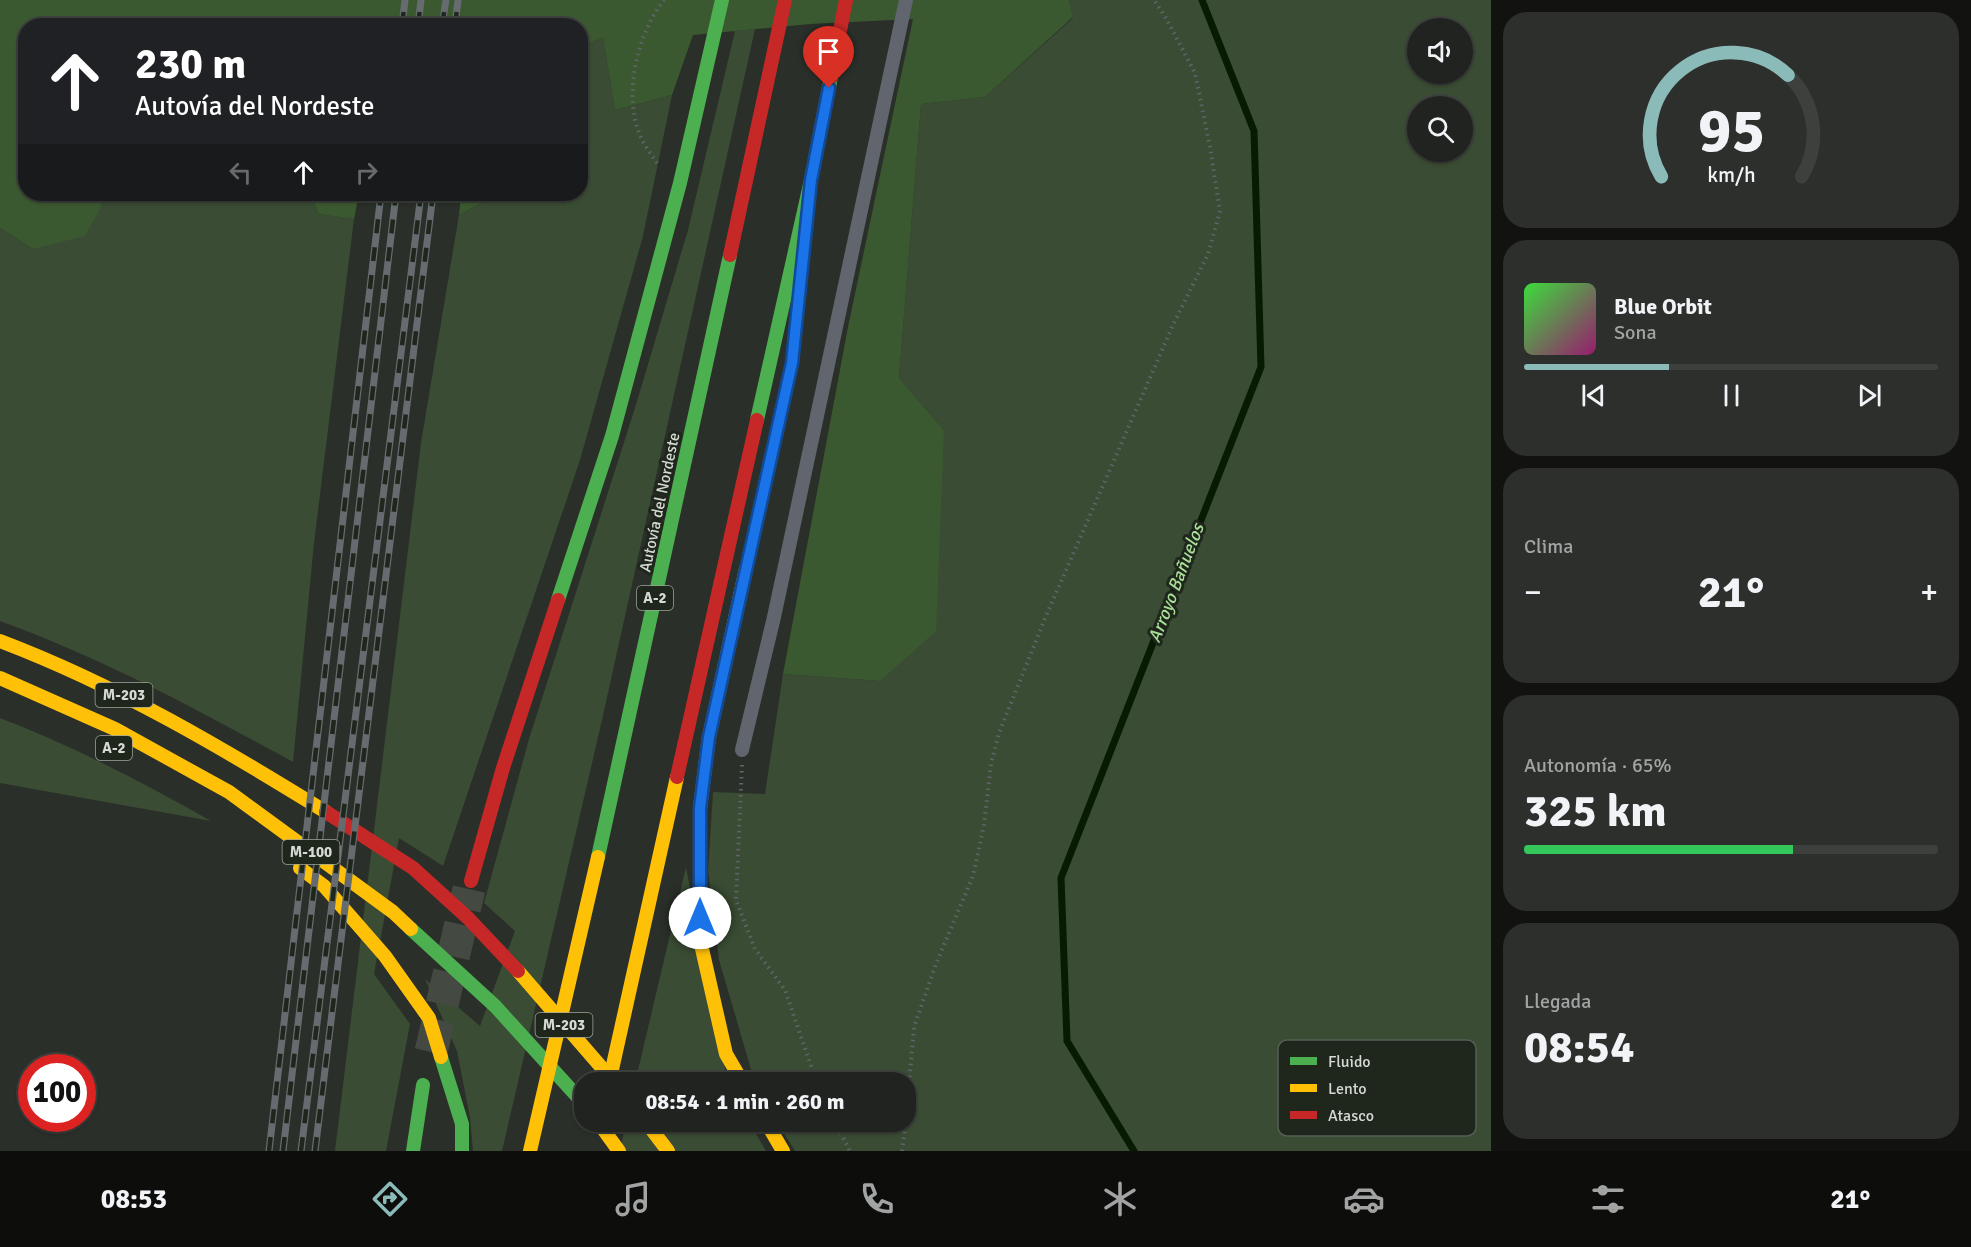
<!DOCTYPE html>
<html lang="es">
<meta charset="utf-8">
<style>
body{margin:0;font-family:Signika,sans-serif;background:#2d2f2c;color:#f1f3f6;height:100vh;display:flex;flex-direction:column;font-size:22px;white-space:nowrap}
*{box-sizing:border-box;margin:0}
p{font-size:20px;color:#a2a4a4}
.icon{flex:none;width:33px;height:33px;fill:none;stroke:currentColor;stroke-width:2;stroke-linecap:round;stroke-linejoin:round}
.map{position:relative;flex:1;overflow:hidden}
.side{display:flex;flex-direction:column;gap:12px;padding:12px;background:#121311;width:480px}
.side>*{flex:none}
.hud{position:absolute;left:18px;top:18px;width:570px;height:183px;border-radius:24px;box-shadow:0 2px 4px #0004,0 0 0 2px #3d403d;background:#202124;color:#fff;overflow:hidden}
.buttons{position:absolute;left:1407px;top:18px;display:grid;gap:12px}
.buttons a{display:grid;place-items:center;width:66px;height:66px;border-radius:50%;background:#20231f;box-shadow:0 2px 4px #0004,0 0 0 2px #3d403d;font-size:30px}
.speed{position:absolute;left:18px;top:1054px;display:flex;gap:12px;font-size:30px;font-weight:700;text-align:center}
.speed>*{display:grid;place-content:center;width:78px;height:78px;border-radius:50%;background:#20231f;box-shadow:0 2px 4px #0004,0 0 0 2px #3d403d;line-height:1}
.speed .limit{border:9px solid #d22;background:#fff;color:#111}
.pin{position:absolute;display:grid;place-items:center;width:51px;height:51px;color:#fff;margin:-62px -26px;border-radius:50% 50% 50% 0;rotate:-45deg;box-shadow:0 0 6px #0007}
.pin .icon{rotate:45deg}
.me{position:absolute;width:66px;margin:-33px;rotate:0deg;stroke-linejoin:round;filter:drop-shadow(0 0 4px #0008)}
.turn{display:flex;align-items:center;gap:21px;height:126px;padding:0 18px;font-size:27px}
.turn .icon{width:78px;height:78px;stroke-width:2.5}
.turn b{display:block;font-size:42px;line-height:51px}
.lanes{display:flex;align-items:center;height:57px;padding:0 18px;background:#0003;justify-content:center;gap:30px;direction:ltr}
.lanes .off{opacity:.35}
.big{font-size:45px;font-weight:800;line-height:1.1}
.side .tile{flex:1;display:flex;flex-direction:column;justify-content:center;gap:9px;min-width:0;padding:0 21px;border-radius:24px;background:#2d2f2c}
.side .dial{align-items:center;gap:0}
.dial svg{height:156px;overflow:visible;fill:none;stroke:#3d403d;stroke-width:7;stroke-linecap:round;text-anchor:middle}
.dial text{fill:#f1f3f6;stroke:none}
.song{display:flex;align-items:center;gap:18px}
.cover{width:72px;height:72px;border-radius:9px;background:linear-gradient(135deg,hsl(120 70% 55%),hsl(320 70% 35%))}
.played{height:6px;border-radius:3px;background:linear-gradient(90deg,#8bbbb9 35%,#3d403d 35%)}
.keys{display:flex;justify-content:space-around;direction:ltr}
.heat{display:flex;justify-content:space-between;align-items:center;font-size:33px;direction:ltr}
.charge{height:9px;border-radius:4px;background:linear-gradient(90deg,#34c759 65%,#3d403d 0)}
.trip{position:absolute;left:574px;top:1072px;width:342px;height:60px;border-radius:24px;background:#20231f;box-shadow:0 2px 4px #0004,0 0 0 2px #3d403d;font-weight:800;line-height:60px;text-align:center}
.dock{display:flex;height:96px;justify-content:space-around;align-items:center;background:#0d0e0c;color:#a2a4a4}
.dock .icon{width:42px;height:42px}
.dock .current{color:#8bbbb9}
.dock b{font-size:27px;color:#f1f3f6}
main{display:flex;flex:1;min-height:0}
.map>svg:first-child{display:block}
.green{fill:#3a4c33;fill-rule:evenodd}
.forest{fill:#3b5930}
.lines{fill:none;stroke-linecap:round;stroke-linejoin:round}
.stream{stroke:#071b04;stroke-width:7}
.secondary-tunnel{stroke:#444942;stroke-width:33;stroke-dasharray:33 16;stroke-linecap:butt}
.path{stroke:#61656a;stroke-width:4;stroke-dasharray:1.5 4.5;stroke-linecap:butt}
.lane{stroke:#60656e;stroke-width:14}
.fast{stroke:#4caf50;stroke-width:14}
.slow{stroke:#ffc107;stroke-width:14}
.jam{stroke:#c62828;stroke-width:14}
.rail-casing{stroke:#666b6f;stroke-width:7}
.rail{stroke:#1f271d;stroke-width:4.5;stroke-dasharray:14;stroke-linecap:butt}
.route-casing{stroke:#114b97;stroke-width:15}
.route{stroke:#1a73e8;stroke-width:10}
.labels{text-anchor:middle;stroke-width:6;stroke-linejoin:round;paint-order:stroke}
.shield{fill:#1f271d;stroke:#9ea49c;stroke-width:1.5}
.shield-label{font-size:15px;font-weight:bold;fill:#d5dad3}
.street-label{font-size:16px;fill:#d5dad3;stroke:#1f271d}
.water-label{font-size:18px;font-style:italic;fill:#a9df97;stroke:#1f271d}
.key{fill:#1f271d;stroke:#565d54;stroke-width:1.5}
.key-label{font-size:16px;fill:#d5dad3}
</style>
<main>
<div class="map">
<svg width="1491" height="1151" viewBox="0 0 1491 1151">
<rect width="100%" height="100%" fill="#2a2f29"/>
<g class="green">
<path d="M1069,0H1491V1151H795L777,1122H906V1083H755L719,960L708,871L713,792L765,794L783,674L880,681L944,430L899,378L921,104L985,97L1073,18ZM1418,28H1462V74H1418ZM1418,106H1462V152H1418Z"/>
<path d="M755,29L602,720L502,1151H473L470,1118L457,1051L425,979L480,1026L515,931L484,903L529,739L635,408L688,230L735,31Z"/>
<path d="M603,38L615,110L672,95L643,236L580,460L443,866L399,838L374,974L410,1024L386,1151H335L421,443L459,215L499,194H580L581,46Z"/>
<path d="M105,194H311L318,214L354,219L314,543L293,762C198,710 102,658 0,621V228L33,249L101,207Z"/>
<path d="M0,718C73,746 142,782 211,821L0,783Z"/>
<path d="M686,867L728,1083H635Z"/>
<path d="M626,1122H749L766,1151H620Z"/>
</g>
<g class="forest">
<path d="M0,0H1069L1073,17L985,97L921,104L899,378L944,430L936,631L880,681L783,674L848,327L913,19L810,24L693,35L672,95L615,110L603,38L581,46L580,26H26V194H105L101,207L85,236L33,249L0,228Z"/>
<path d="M311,194H359L354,219L318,214Z"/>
<path d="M461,194H499L459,215Z"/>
</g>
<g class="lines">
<path class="stream" d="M1134,1151L1067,1041L1061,878L1261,367L1254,131L1202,0"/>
<path class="secondary-tunnel" d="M431,1052L469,889"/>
<g class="path">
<path d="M657,163C651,154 644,145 640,135C623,94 637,34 664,0"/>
<path d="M742,765L736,900L755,949L785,990L817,1083"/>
<path d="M906,1119L914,1027L936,964L973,876L984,825L991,764L999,733L1046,616L1173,325L1208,254L1220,211L1210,147L1195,73L1166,18L1154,0"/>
<path d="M835,1122L850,1151"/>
<path d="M902,1151L906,1122"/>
</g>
<path class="lane" d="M742,750L774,617L906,0"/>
<g class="fast">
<path d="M757,420L811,180L831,77"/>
<path d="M558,600L612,436L680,183L722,0"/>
<path d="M598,857L730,255"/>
<path d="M411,929L495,1006L585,1105"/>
<path d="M441,1057L462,1124V1151"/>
<path d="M413,1151L423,1085"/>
</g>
<g class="slow">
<path d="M0,641C116,685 221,747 326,812"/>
<path d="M0,678L115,729L229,792L393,912L411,929"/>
<path d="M300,868L324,886L385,956L429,1018L441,1057"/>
<path d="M518,971L615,1083"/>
<path d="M609,1083L677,777"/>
<path d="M743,1083L726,1054L700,940V808L709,737L746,569"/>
<path d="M598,1122L619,1151"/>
<path d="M646,1122L668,1151"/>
<path d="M766,1122L783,1151"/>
<path d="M530,1151L598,857"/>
</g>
<g class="jam">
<path d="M831,77L846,0"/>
<path d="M730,255L785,0"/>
<path d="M677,777L757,420"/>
<path d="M326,812L413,868L468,918L518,971"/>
<path d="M471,881L503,768L558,600"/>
</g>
<defs>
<g id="rail">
<path d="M402,26L405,0"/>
<path d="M418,26L421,0"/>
<path d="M442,26L446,0"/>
<path d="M455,26L458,0"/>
<path d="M269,1151L381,194"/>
<path d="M283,1151L396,194"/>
<path d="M301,1151L421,194"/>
<path d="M315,1151L433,194"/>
</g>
</defs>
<use href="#rail" class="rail-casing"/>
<use href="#rail" class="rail"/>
</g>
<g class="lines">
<defs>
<path id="route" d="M700,918V808L709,737L792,363L811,180L829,88"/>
</defs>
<use href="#route" class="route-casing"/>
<use href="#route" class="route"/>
</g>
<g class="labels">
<g class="shield">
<rect x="637" y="586" width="36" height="24" rx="4.5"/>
<rect x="95.5" y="683" width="57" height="24" rx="4.5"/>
<rect x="96" y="736" width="36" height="24" rx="4.5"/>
<rect x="282.5" y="840" width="57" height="24" rx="4.5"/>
<rect x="535.5" y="1013" width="57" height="24" rx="4.5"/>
</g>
<g class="shield-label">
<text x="655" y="603">A-2</text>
<text x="124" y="700">M-203</text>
<text x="114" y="753">A-2</text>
<text x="311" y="857">M-100</text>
<text x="564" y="1030">M-203</text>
</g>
<g class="street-label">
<text transform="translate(659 502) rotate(-78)" y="6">Autovía del Nordeste</text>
</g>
<g class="water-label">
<text transform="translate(1176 583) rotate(-69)" y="6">Arroyo Bañuelos</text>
</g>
</g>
<rect x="1278" y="1040" width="198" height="96" rx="9" class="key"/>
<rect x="1290" y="1057" width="27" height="8" fill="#4caf50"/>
<rect x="1290" y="1084" width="27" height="8" fill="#ffc107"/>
<rect x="1290" y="1111" width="27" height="8" fill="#c62828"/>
<g class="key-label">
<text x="1328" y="1067">Fluido</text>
<text x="1328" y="1094">Lento</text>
<text x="1328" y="1121">Atasco</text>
</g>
</svg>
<div class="buttons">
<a><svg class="icon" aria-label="sound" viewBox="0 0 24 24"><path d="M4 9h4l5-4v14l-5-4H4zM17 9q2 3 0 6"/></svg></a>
<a><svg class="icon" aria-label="search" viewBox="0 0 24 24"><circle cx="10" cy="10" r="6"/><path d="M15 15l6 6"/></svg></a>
</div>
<div class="speed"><div class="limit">100</div></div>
<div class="pin" style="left:829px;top:88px;background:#d93025"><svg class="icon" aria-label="arrive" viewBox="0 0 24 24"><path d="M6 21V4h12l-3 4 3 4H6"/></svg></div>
<svg class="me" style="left:700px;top:918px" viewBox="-20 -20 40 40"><circle r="19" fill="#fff"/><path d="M0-13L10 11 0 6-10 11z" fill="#1a73e8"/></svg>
<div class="trip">08:54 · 1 min · 260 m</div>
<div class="hud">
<div class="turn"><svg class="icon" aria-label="ahead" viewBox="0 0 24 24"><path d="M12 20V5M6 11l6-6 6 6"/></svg><div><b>230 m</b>Autovía del Nordeste</div></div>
<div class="lanes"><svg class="icon off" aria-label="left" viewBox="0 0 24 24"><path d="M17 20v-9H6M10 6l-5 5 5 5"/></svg><svg class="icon" aria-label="ahead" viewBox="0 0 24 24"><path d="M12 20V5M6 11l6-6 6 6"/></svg><svg class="icon off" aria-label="right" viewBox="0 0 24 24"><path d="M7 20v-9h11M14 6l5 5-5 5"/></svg></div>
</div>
</div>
<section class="side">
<div class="tile dial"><svg viewBox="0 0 100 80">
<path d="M14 69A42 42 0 1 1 86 69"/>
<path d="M14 69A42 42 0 0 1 79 17" stroke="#8bbbb9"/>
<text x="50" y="56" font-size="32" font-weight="700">95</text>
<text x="50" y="72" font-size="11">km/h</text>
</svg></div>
<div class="tile">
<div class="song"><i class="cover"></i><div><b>Blue Orbit</b><p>Sona</p></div></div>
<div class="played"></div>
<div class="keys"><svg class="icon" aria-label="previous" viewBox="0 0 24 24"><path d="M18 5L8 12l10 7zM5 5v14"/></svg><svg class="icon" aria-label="pause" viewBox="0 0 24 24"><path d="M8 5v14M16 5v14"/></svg><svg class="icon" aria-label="next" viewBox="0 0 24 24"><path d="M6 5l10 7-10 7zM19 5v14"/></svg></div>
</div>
<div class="tile"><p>Clima</p>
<div class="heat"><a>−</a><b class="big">21°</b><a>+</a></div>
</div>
<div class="tile"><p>Autonomía · 65%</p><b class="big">325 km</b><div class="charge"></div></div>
<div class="tile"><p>Llegada</p><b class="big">08:54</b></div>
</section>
</main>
<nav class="dock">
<b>08:53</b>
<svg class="icon current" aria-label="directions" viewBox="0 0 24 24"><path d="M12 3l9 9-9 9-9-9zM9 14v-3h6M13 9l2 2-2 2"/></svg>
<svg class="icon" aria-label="music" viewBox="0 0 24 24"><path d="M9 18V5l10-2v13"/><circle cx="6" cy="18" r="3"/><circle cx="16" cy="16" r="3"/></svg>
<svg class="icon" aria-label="phone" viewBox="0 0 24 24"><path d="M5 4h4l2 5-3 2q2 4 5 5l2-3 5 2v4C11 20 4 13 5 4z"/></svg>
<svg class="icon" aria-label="climate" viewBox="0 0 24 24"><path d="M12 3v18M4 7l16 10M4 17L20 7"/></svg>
<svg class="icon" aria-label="car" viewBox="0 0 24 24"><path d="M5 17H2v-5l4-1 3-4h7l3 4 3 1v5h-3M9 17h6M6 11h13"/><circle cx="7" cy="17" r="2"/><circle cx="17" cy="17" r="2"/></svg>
<svg class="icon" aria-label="filters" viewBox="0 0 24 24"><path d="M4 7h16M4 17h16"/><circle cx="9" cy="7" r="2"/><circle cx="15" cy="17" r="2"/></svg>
<b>21°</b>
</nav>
